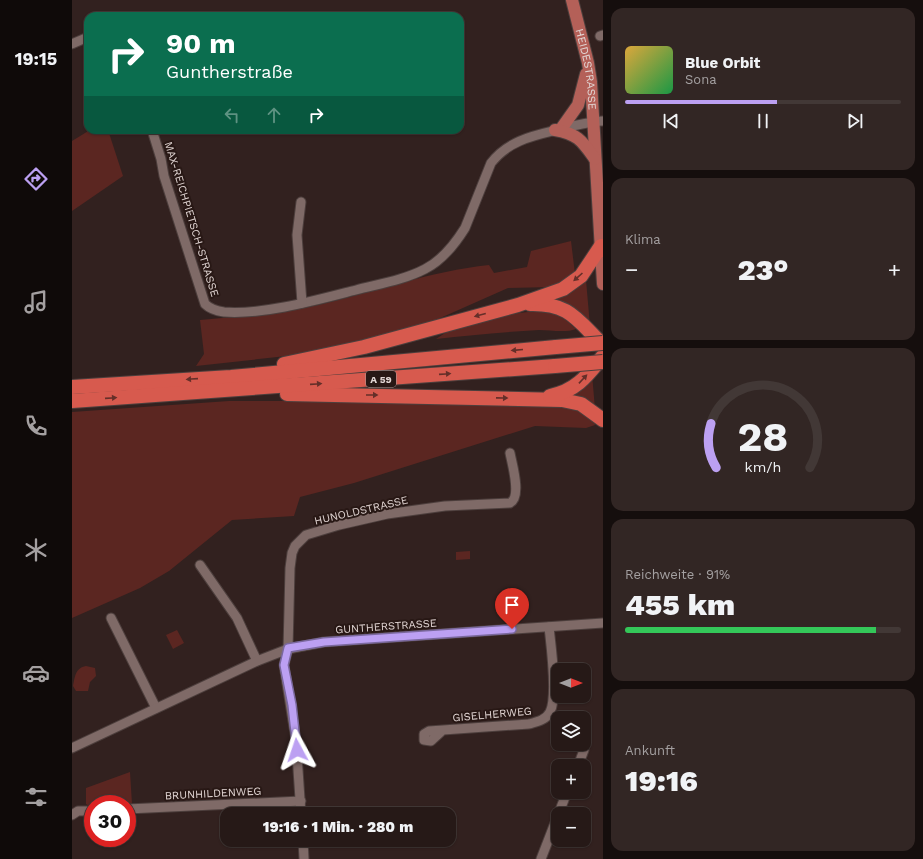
<!DOCTYPE html>
<html lang="de">
<meta charset="utf-8">
<style>
body{margin:0;font-family:"Work Sans",sans-serif;background:#322624;color:#f1f3f6;height:100vh;display:flex;flex-direction:column;font-size:15px;white-space:nowrap}
*{box-sizing:border-box;margin:0}
p{font-size:13px;color:#a4a0a1}
.icon{flex:none;width:22px;height:22px;fill:none;stroke:currentColor;stroke-width:2;stroke-linecap:round;stroke-linejoin:round}
.map{position:relative;flex:1;overflow:hidden}
.sheet{display:flex;flex-direction:column;gap:8px;padding:8px;background:#150e0d;width:320px}
.sheet>*{flex:none}
.top-card{position:absolute;left:12px;top:12px;width:380px;height:122px;border-radius:12px;box-shadow:0 1px 3px #0004,0 0 0 1px #423836;background:#0b6e4f;color:#fff;overflow:hidden}
.needle{width:26px;rotate:90deg}
.buttons{position:absolute;left:479px;top:663px;display:grid;gap:8px}
.buttons a{display:grid;place-items:center;width:40px;height:40px;border-radius:8px;background:#261917;box-shadow:0 1px 3px #0004,0 0 0 1px #423836;font-size:20px}
.speed{position:absolute;left:12px;top:795px;display:flex;gap:8px;font-size:20px;font-weight:700;text-align:center}
.speed>*{display:grid;place-content:center;width:52px;height:52px;border-radius:50%;background:#261917;box-shadow:0 1px 3px #0004,0 0 0 1px #423836;line-height:1}
.speed .limit{border:6px solid #d22;background:#fff;color:#111}
.pin{position:absolute;display:grid;place-items:center;width:34px;height:34px;color:#fff;margin:-41px -17px;border-radius:50% 50% 50% 0;rotate:-45deg;box-shadow:0 0 4px #0007}
.pin .icon{rotate:45deg}
.me{position:absolute;width:44px;margin:-22px;rotate:355deg;stroke-linejoin:round;filter:drop-shadow(0 0 3px #0008)}
.turn{display:flex;align-items:center;gap:14px;height:84px;padding:0 16px;font-size:18px}
.turn .icon{width:52px;height:52px;stroke-width:2.5}
.turn b{display:block;font-size:28px;line-height:34px}
.lanes{display:flex;align-items:center;height:38px;padding:0 16px;background:#0003;justify-content:center;gap:20px;direction:ltr}
.lanes .off{opacity:.35}
.big{font-size:30px;font-weight:800;line-height:1.1}
.sheet .card{flex:1;display:flex;flex-direction:column;justify-content:center;gap:6px;min-width:0;padding:0 14px;border-radius:12px;background:#322624}
.sheet .dial{align-items:center;gap:0}
.dial svg{height:104px;overflow:visible;fill:none;stroke:#423836;stroke-width:7;stroke-linecap:round;text-anchor:middle}
.dial text{fill:#f1f3f6;stroke:none}
.song{display:flex;align-items:center;gap:12px}
.cover{width:48px;height:48px;border-radius:6px;background:linear-gradient(135deg,hsl(40 70% 55%),hsl(140 70% 35%))}
.played{height:4px;border-radius:2px;background:linear-gradient(90deg,#bca0f2 55%,#423836 55%)}
.keys{display:flex;justify-content:space-around;direction:ltr}
.heat{display:flex;justify-content:space-between;align-items:center;font-size:22px;direction:ltr}
.charge{height:6px;border-radius:3px;background:linear-gradient(90deg,#34c759 91%,#423836 0)}
.trip{position:absolute;left:148px;top:807px;width:236px;height:40px;border-radius:12px;background:#261917;box-shadow:0 1px 3px #0004,0 0 0 1px #423836;font-weight:800;line-height:40px;text-align:center}
main{display:flex;flex:1;min-height:0}
.dock{display:flex;flex-direction:column;width:72px;justify-content:space-around;align-items:center;background:#0f0a09;color:#a4a0a1}
.dock .icon{width:28px;height:28px}
.dock .current{color:#bca0f2}
.dock b{font-size:18px;color:#f1f3f6}
.map>svg:first-child{display:block}
.green{fill:#5b2621}
.lines{fill:none;stroke-linecap:round;stroke-linejoin:round}
.minor-casing{stroke:#4d3f3d;stroke-width:11}
.major-casing{stroke:#4d3f3d;stroke-width:14}
.highway-casing{stroke:#4d3f3d;stroke-width:16}
.minor{stroke:#7f6a67;stroke-width:9}
.major{stroke:#b46058;stroke-width:12}
.highway{stroke:#d75a4e;stroke-width:14}
.highway-bridge-casing{stroke:#4d3f3d;stroke-width:16;stroke-linecap:butt}
.highway-bridge{stroke:#d75a4e;stroke-width:14}
.oneway{fill:#652f29}
.route-casing{stroke:#7a689d;stroke-width:10}
.route{stroke:#bca0f2;stroke-width:7}
.labels{text-anchor:middle;stroke-width:4;stroke-linejoin:round;paint-order:stroke}
.shield{fill:#281815;stroke:#aa9d9b;stroke-width:1}
.shield-label{font-size:10px;font-weight:bold;fill:#e2d6d4}
.street-label{font-size:11px;fill:#e2d6d4;stroke:#281815}
</style>
<main>
<nav class="dock">
<b>19:15</b>
<svg class="icon current" aria-label="directions" viewBox="0 0 24 24"><path d="M12 3l9 9-9 9-9-9zM9 14v-3h6M13 9l2 2-2 2"/></svg>
<svg class="icon" aria-label="music" viewBox="0 0 24 24"><path d="M9 18V5l10-2v13"/><circle cx="6" cy="18" r="3"/><circle cx="16" cy="16" r="3"/></svg>
<svg class="icon" aria-label="phone" viewBox="0 0 24 24"><path d="M5 4h4l2 5-3 2q2 4 5 5l2-3 5 2v4C11 20 4 13 5 4z"/></svg>
<svg class="icon" aria-label="climate" viewBox="0 0 24 24"><path d="M12 3v18M4 7l16 10M4 17L20 7"/></svg>
<svg class="icon" aria-label="car" viewBox="0 0 24 24"><path d="M5 17H2v-5l4-1 3-4h7l3 4 3 1v5h-3M9 17h6M6 11h13"/><circle cx="7" cy="17" r="2"/><circle cx="17" cy="17" r="2"/></svg>
<svg class="icon" aria-label="filters" viewBox="0 0 24 24"><path d="M4 7h16M4 17h16"/><circle cx="9" cy="7" r="2"/><circle cx="15" cy="17" r="2"/></svg>
</nav>
<div class="map">
<svg width="531" height="859" viewBox="0 0 531 859">
<rect width="100%" height="100%" fill="#32211f"/>
<g class="green">
<path d="M18,130H36L51,176L0,211V141Z"/>
<path d="M499,241L503,274L482,287L436,288L357,323L242,353L124,366L132,354L128,320C167,316 207,314 246,305C303,292 359,271 417,265L422,273L455,267L459,251Z"/>
<path d="M514,280L518,326L479,300Z"/>
<path d="M465,311L489,315L504,329C494,333 478,330 467,330C432,332 398,335 364,339L382,327L412,317Z"/>
<path d="M520,374L523,409L500,397L501,392Z"/>
<path d="M157,401H255L496,406L522,418L523,425L514,428L463,426L282,483L228,497L222,516L160,520L97,571L68,588L0,618V412Z"/>
<path d="M398,551V559L384,560V552Z"/>
<path d="M105,630L112,643L101,649L94,635Z"/>
<path d="M14,666L23,668L24,676L18,682L16,691H4L1,686C3,677 3,668 14,666Z"/>
<path d="M58,772L60,804H21V806H17L14,804V788Z"/>
</g>
<g class="lines">
<defs>
<g id="minor">
<path d="M528,36L531,35"/>
<path d="M0,44L16,37"/>
<path d="M80,130L89,159L92,176L133,304C138,309 145,311 152,312C192,315 245,300 284,290C307,284 332,280 353,269C371,260 383,244 393,228L419,163C436,141 460,136 485,130C500,126 515,122 531,121"/>
<path d="M229,202L225,235L230,303"/>
<path d="M128,565L165,618L185,661"/>
<path d="M39,618L84,708"/>
<path d="M371,730L359,741L352,740V734L357,731L457,724C465,722 474,720 478,712C486,696 479,646 477,627"/>
<path d="M0,748L185,661L216,649L252,642L531,623"/>
<path d="M506,766L512,750"/>
<path d="M55,809L229,801"/>
<path d="M229,814L224,740L212,665L216,649L218,568L220,553L223,546L234,535L267,525L315,514L373,506L438,503C450,497 440,464 438,453"/>
<path d="M0,815L6,811H21"/>
<path d="M231,840L232,859"/>
<path d="M469,859L495,792"/>
</g>
<g id="major">
<path id="s1" d="M500,0L516,63L519,82L531,284"/>
<path d="M489,129L506,105L514,74"/>
<path d="M483,130C506,134 510,141 523,159"/>
</g>
<g id="highway">
<path d="M458,304C498,303 505,320 531,345"/>
<path d="M212,364L292,347L446,305L491,289L509,276L529,246L531,250"/>
<path d="M0,387L159,377L484,347"/>
<path d="M215,394L490,400L509,404L531,420"/>
<path d="M478,396C504,391 515,376 531,356"/>
<path d="M0,401L483,366"/>
</g>
</defs>
<use href="#minor" class="minor-casing"/>
<use href="#major" class="major-casing"/>
<use href="#highway" class="highway-casing"/>
<use href="#minor" class="minor"/>
<use href="#major" class="major"/>
<use href="#highway" class="highway"/>
<defs>
<g id="highway-bridge">
<path d="M484,347L531,343"/>
<path d="M483,366L531,362"/>
</g>
</defs>
<use href="#highway-bridge" class="highway-bridge-casing"/>
<use href="#highway-bridge" class="highway-bridge"/>
</g>
<defs><path id="oneway-solid" d="M-6-.8H1V-3.2L6.5 0L1 3.2V.8H-6Z"/></defs>
<g class="oneway">
<use href="#oneway-solid" transform="translate(506 277) rotate(138)"/>
<use href="#oneway-solid" transform="translate(408 315) rotate(165)"/>
<use href="#oneway-solid" transform="translate(445 350) rotate(175)"/>
<use href="#oneway-solid" transform="translate(373 374) rotate(-4)"/>
<use href="#oneway-solid" transform="translate(120 379) rotate(176)"/>
<use href="#oneway-solid" transform="translate(511 379) rotate(-47)"/>
<use href="#oneway-solid" transform="translate(244 384) rotate(-4)"/>
<use href="#oneway-solid" transform="translate(300 395)"/>
<use href="#oneway-solid" transform="translate(39 398) rotate(-4)"/>
<use href="#oneway-solid" transform="translate(430 398) rotate(1)"/>
</g>
<g class="lines">
<defs>
<path id="route" d="M225,750L220,705L212,665L216,648L252,642L440,629"/>
</defs>
<use href="#route" class="route-casing"/>
<use href="#route" class="route"/>
</g>
<g class="labels">
<rect class="shield" x="294" y="371" width="30" height="16" rx="3"/>
<g class="shield-label">
<text x="309" y="383">A 59</text>
</g>
<g class="street-label">
<text dy="4" stroke="none"><textPath href="#s1" startOffset="71">HEIDESTRASSE</textPath></text>
<text transform="translate(120 219) rotate(73)" y="4">MAX-REICHPIETSCH-STRASSE</text>
<text transform="translate(289 510) rotate(-13)" y="4">HUNOLDSTRASSE</text>
<text transform="translate(314 626) rotate(-4)" y="4">GUNTHERSTRASSE</text>
<text transform="translate(420 714) rotate(-5)" y="4">GISELHERWEG</text>
<text transform="translate(141 793) rotate(-3)" y="4">BRUNHILDENWEG</text>
</g>
</g>
</svg>
<div class="buttons">
<a><svg class="needle" viewBox="-14 -14 28 28"><path d="M0-13l5 13h-10z" fill="#e53935"/><path d="M0 13l5-13h-10z" fill="#a4a0a1"/></svg></a>
<a><svg class="icon" aria-label="layers" viewBox="0 0 24 24"><path d="M12 4l9 5-9 5-9-5zM3 14l9 5 9-5"/></svg></a>
<a>+</a>
<a>−</a>
</div>
<div class="speed"><div class="limit">30</div></div>
<div class="pin" style="left:440px;top:629px;background:#d93025"><svg class="icon" aria-label="arrive" viewBox="0 0 24 24"><path d="M6 21V4h12l-3 4 3 4H6"/></svg></div>
<svg class="me" style="left:225px;top:750px" viewBox="-20 -20 40 40"><path d="M0-17L14 15 0 8-14 15z" fill="#bca0f2" stroke="#fff" stroke-width="4"/></svg>
<div class="trip">19:16 · 1 Min. · 280 m</div>
<div class="top-card">
<div class="turn"><svg class="icon" aria-label="right" viewBox="0 0 24 24"><path d="M7 20v-9h11M14 6l5 5-5 5"/></svg><div><b>90 m</b>Guntherstraße</div></div>
<div class="lanes"><svg class="icon off" aria-label="left" viewBox="0 0 24 24"><path d="M17 20v-9H6M10 6l-5 5 5 5"/></svg><svg class="icon off" aria-label="ahead" viewBox="0 0 24 24"><path d="M12 20V5M6 11l6-6 6 6"/></svg><svg class="icon" aria-label="right" viewBox="0 0 24 24"><path d="M7 20v-9h11M14 6l5 5-5 5"/></svg></div>
</div>
</div>
<section class="sheet">
<div class="card">
<div class="song"><i class="cover"></i><div><b>Blue Orbit</b><p>Sona</p></div></div>
<div class="played"></div>
<div class="keys"><svg class="icon" aria-label="previous" viewBox="0 0 24 24"><path d="M18 5L8 12l10 7zM5 5v14"/></svg><svg class="icon" aria-label="pause" viewBox="0 0 24 24"><path d="M8 5v14M16 5v14"/></svg><svg class="icon" aria-label="next" viewBox="0 0 24 24"><path d="M6 5l10 7-10 7zM19 5v14"/></svg></div>
</div>
<div class="card"><p>Klima</p>
<div class="heat"><a>−</a><b class="big">23°</b><a>+</a></div>
</div>
<div class="card dial"><svg viewBox="0 0 100 80">
<path d="M14 69A42 42 0 1 1 86 69"/>
<path d="M14 69A42 42 0 0 1 10 35" stroke="#bca0f2"/>
<text x="50" y="56" font-size="32" font-weight="700">28</text>
<text x="50" y="72" font-size="11">km/h</text>
</svg></div>
<div class="card"><p>Reichweite · 91%</p><b class="big">455 km</b><div class="charge"></div></div>
<div class="card"><p>Ankunft</p><b class="big">19:16</b></div>
</section>
</main>
